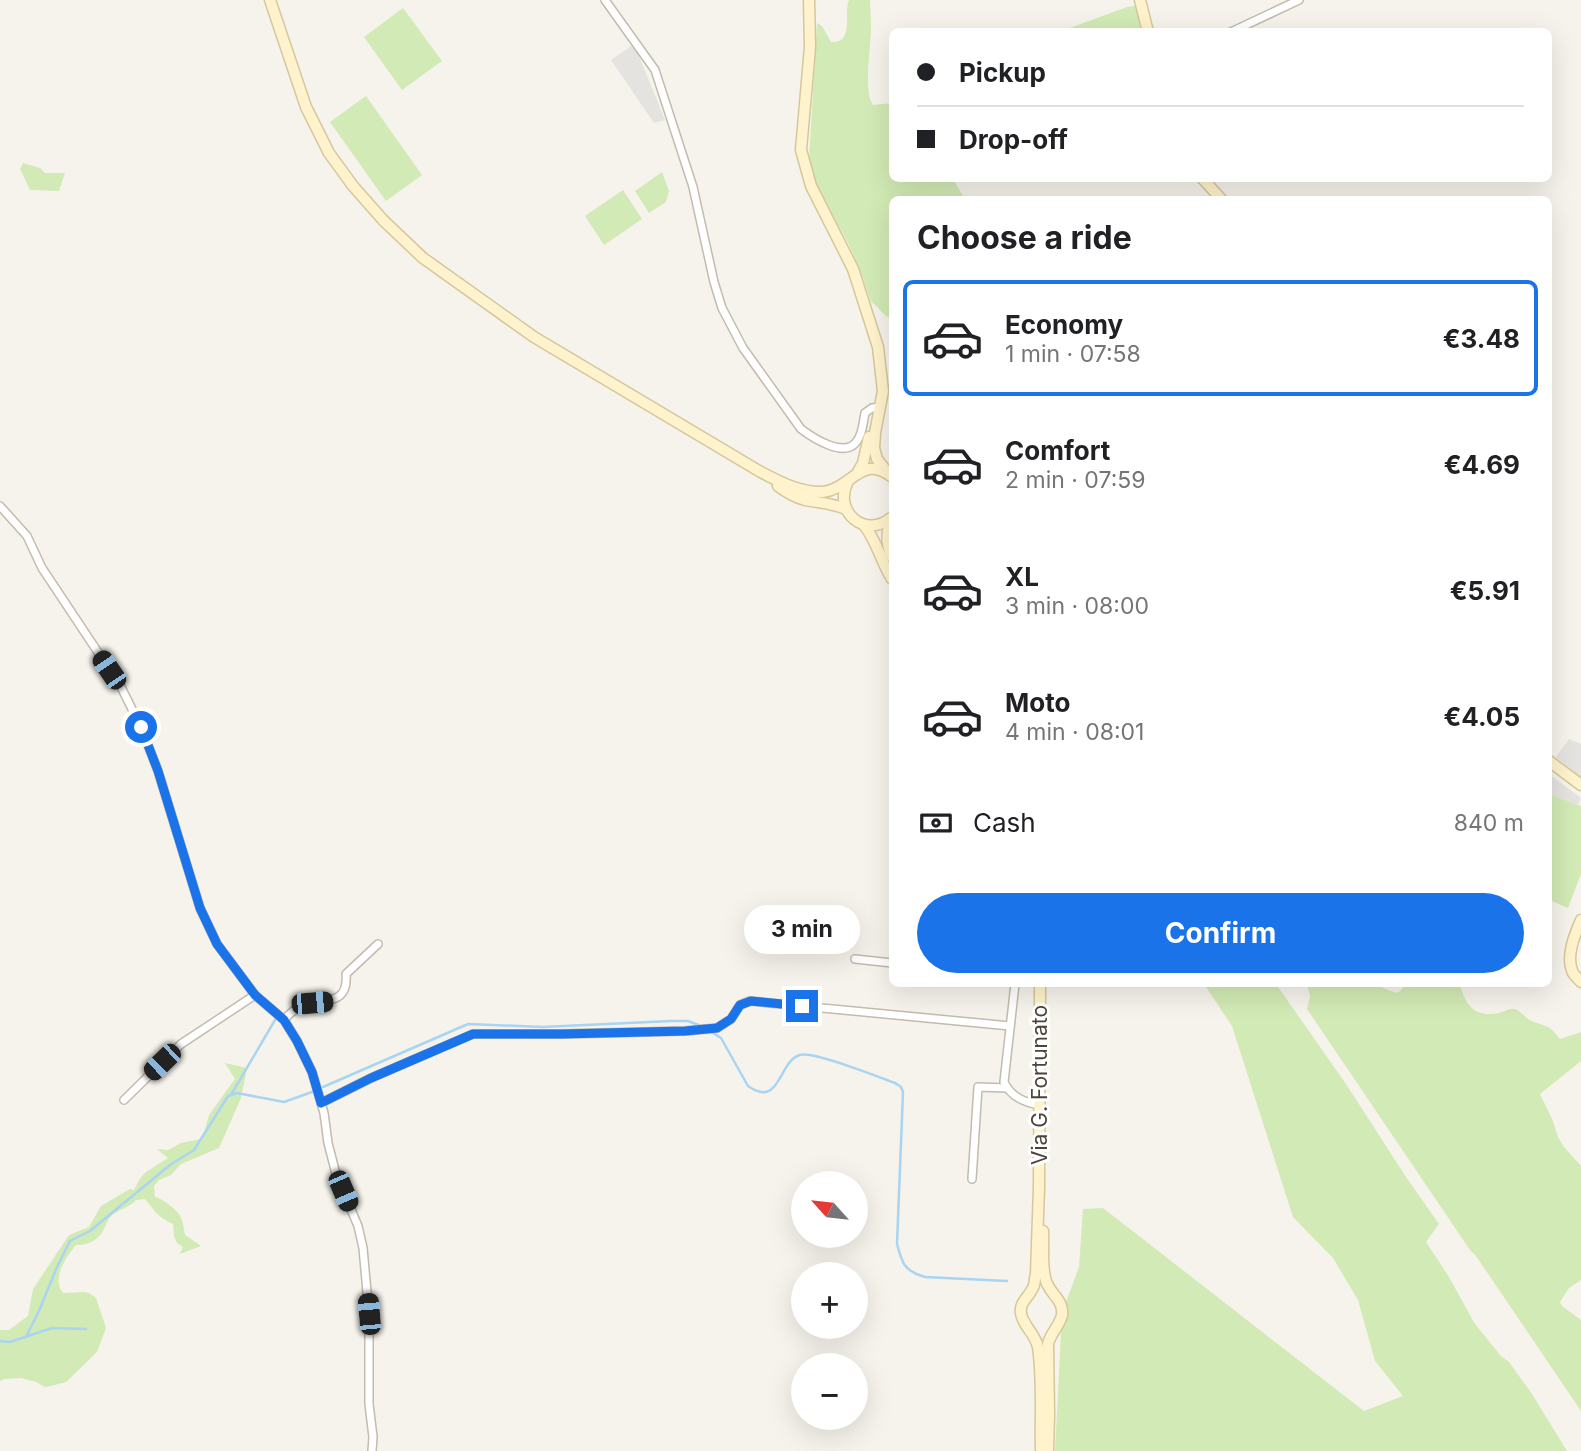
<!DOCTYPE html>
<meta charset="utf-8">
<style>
body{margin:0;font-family:Inter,sans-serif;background:#f2f2f2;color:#202124;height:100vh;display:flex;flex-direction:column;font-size:26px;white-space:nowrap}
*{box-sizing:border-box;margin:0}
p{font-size:23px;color:#757577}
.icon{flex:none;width:38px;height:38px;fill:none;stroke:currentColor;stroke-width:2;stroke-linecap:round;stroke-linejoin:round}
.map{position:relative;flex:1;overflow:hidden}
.side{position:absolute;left:889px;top:196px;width:663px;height:791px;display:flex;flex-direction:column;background:#fff;border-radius:10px;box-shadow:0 7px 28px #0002}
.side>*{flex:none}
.guide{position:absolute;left:889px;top:28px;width:663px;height:154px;border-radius:10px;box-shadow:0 7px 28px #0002;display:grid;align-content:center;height:154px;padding:0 28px;background:#fff}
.needle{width:46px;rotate:297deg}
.tools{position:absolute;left:791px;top:1171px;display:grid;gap:14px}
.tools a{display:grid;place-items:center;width:77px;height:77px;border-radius:50%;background:#fff;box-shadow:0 7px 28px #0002;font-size:35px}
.end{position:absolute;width:32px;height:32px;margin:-16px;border:9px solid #1a73e8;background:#fff;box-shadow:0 0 0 4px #fff}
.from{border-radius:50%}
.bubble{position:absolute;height:49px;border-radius:24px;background:#fff;box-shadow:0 7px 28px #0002;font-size:23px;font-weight:700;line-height:49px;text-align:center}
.car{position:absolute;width:21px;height:42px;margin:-21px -10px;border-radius:9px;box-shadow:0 0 5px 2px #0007;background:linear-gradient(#222 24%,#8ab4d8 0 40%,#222 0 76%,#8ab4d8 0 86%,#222 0)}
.guide b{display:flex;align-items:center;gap:24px;height:66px;font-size:26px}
.guide b+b{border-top:2px solid #e0e0e0}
.guide i{width:18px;height:18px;background:#202124}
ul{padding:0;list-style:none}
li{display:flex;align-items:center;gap:21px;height:116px;margin:0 14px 10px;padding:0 14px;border:4px solid transparent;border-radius:10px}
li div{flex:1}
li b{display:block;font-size:26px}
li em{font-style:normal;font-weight:700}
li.current{border-color:#1a73e8}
li>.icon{width:63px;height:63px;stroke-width:1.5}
h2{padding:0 28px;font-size:32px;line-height:84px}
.pay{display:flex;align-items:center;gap:18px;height:77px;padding:0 28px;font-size:26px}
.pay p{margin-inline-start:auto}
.button{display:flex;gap:14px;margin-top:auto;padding:14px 28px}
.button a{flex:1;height:80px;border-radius:42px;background:#1a73e8;color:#fff;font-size:28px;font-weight:700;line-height:80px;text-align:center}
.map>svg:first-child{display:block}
.green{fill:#d2eab5}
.parking{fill:#e5e3e0}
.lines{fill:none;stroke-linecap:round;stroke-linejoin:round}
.stream{stroke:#a9d4f2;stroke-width:2.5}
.street-casing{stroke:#c2bbae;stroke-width:10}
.secondary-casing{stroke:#d6c79b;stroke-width:13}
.street{stroke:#fff;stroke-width:7}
.secondary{stroke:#fff3cd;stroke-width:10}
.route{stroke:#1a73e8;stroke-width:9}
.labels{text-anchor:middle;stroke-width:6;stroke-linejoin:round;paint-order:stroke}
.street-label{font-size:21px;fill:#4b4439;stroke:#fff}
</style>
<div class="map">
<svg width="1581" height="1451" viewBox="0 0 1581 1451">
<rect width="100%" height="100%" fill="#f6f3ec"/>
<g class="green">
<path d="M849,0H870C870,9 871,19 871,28C871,47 863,91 873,105L892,103V178L953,179L965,199L892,200V319C883,316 880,308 871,302C865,283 858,264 849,245C835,216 815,190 809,159L817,23L822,26L831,42C855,44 843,13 849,0Z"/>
<path d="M1141,5L1148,32H1059L1127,7Z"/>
<path d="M403,8L442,61L402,90L364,37Z"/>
<path d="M366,96L422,175L386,201L330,122Z"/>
<path d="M23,163L40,168L45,173H65L59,191L30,190L20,169Z"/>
<path d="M662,172L669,191L666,202L649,213L635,191Z"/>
<path d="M623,190L642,219L604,245L585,216Z"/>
<path d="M1549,794L1581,806V874L1568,908L1549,900Z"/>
<path d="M1204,984H1276L1348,1087L1406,1177L1439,1224L1426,1242L1449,1277L1475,1324L1501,1356L1509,1362L1532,1394L1567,1451H1055L1062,1313L1079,1267L1083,1209L1103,1208L1364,1411L1403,1396L1375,1361L1358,1300L1333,1258L1293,1217L1232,1026Z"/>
<path d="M1307,984H1373L1396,993L1400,991L1406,984H1460C1465,1005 1475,1018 1499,1013C1504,1012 1510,1008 1515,1009C1519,1010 1524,1016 1528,1019C1542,1027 1548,1022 1560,1039L1581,1032V1061L1540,1094L1553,1121L1558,1137L1564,1147L1581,1166V1280L1569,1288L1560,1302L1562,1306L1581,1320V1411L1476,1256L1470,1250L1307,1009L1310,996Z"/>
<path d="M225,1063L247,1068L241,1098L219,1148L181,1164L171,1175L159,1180L154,1186L155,1197C163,1199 165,1202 172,1207C182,1215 183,1222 185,1235L201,1246L180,1254L183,1247L177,1243L174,1236L173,1224C155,1215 157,1213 145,1199L136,1200C130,1207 120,1209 112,1215C107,1220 107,1223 104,1229C99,1240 87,1246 76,1245C66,1257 51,1279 63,1293L84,1292L89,1293L96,1298L106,1328L97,1352L66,1382L51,1386L45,1387L36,1382L21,1378L5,1379L0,1381V1330H9L28,1316L33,1289L69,1235L89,1227L101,1206L130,1189L134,1190L141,1177L146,1172L168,1158L157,1149L168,1150L181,1143L201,1139L203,1137L209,1115L235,1079Z"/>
</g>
<g class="parking">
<path d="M634,44L665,120L654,123L611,60Z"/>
<path d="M1569,739L1581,744V778L1556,757Z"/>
<path d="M1549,774L1581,798L1578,805L1549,794Z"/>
</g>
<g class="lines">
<g class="stream">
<path d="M710,1031L721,1038L748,1086C781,1109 778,1061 800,1055C814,1051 878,1077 895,1083L901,1087L903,1092L897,1244C902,1263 904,1271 925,1277L1007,1281"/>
<path d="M323,1087L468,1024L542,1027L671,1021H688L701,1026"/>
<path d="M231,1095L275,1020"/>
<path d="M26,1337L39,1311L57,1267L70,1241L90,1231L170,1165L194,1150L228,1096L237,1093L284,1102L312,1092"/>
<path d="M0,1341L10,1342L52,1328L86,1329"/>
</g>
<defs>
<g id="street">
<path d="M605,0L655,70L693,187L714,282L722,308L743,348L801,429C813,438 845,459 857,441C863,433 863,422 865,413L872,408L881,407"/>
<path d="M1231,32L1299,0"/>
<path d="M0,506L27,536L42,568L121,687L141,727L158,771L200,908L217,944L255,995L284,1020L297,1041L312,1072L324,1113L328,1143L336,1174L358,1226L363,1248L369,1314V1404L373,1437L372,1451"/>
<path d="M855,959L892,963"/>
<path d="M1015,984L1004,1082C1011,1097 1024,1102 1039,1105"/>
<path d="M284,1020C289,1014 294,1009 302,1006C322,998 349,1007 346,974L378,944"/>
<path d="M124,1100L181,1044L255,995"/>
<path d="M321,1103L371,1078L473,1034H562L685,1031L717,1028L731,1019L740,1005L750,1001L1010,1026"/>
<path d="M972,1179L978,1087L1007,1088"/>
</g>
<g id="secondary">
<path d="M270,0L306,107L329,153L353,186L383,220L423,258L534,337L759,471C778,481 800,493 823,492C851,489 862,453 892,477"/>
<path d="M809,0L810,47L801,150L811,186L853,269L878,347L883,391L875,433L874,448L877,459L888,473"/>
<path d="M1140,0L1148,32"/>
<path d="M1202,178L1222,200"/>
<path d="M858,472L863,463L869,437"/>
<path d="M848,481C832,512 866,540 892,517"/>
<path d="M778,486C786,492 794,497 805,500C820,503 831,503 846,509"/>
<path d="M891,519C886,533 886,544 892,557"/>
<path d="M864,525C877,541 881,562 892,579"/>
<path d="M1549,761L1581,785"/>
<path d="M1581,920C1575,934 1565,957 1573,973C1575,976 1578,979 1581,982"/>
<path d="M1040,984L1039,1187L1036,1274C1035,1277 1035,1281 1034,1285C1031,1296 1019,1301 1021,1313C1022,1325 1035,1333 1038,1347C1043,1381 1040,1417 1041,1451"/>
<path d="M1043,1231C1044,1247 1041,1266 1046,1281C1050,1294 1064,1300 1062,1315C1060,1325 1050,1334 1048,1344L1049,1415L1048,1451"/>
</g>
</defs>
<use href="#street" class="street-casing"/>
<use href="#secondary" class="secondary-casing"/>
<use href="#street" class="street"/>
<use href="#secondary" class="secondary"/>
</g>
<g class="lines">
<path class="route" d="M141,727L158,771L200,908L217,944L255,995L284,1020L297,1041L312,1072L321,1103L371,1078L473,1034H562L685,1031L717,1028L731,1019L740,1005L751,1001L802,1006"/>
</g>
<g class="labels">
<g class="street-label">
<text transform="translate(1040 1085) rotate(-90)" y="7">Via G. Fortunato</text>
</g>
</g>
</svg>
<div class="tools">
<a><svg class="needle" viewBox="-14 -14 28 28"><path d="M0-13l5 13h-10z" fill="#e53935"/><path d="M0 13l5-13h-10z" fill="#757577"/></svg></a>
<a>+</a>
<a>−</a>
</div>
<i class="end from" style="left:141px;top:727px"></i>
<i class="end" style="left:802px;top:1006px"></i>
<div class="bubble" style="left:744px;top:905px;width:116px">3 min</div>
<i class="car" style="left:109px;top:670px;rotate:326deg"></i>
<i class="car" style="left:312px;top:1003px;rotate:85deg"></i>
<i class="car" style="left:162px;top:1062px;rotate:226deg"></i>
<i class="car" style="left:343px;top:1191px;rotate:157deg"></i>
<i class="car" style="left:369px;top:1314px;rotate:355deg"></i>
<div class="guide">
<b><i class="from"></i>Pickup</b>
<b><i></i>Drop-off</b>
</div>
<section class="side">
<h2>Choose a ride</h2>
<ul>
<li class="current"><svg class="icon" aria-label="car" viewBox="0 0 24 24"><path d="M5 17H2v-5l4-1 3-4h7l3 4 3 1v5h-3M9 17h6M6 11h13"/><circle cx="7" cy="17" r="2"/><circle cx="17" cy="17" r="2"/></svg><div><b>Economy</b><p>1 min · 07:58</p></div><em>€3.48</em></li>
<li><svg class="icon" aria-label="car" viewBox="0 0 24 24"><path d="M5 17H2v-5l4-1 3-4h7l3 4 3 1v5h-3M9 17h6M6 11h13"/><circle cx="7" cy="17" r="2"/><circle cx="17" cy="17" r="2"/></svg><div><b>Comfort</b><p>2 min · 07:59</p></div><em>€4.69</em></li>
<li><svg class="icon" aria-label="car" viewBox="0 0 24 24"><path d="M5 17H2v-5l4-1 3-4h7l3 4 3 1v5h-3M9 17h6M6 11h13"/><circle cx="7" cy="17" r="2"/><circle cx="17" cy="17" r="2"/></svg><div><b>XL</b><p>3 min · 08:00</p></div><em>€5.91</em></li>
<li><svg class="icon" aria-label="car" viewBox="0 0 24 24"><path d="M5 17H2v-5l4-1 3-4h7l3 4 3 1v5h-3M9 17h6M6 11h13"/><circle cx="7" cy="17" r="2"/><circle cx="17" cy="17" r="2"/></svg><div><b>Moto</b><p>4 min · 08:01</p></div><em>€4.05</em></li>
</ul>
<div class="pay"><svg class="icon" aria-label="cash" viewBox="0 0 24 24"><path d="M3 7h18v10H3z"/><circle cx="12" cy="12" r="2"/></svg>Cash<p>840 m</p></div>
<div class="button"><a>Confirm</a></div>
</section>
</div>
